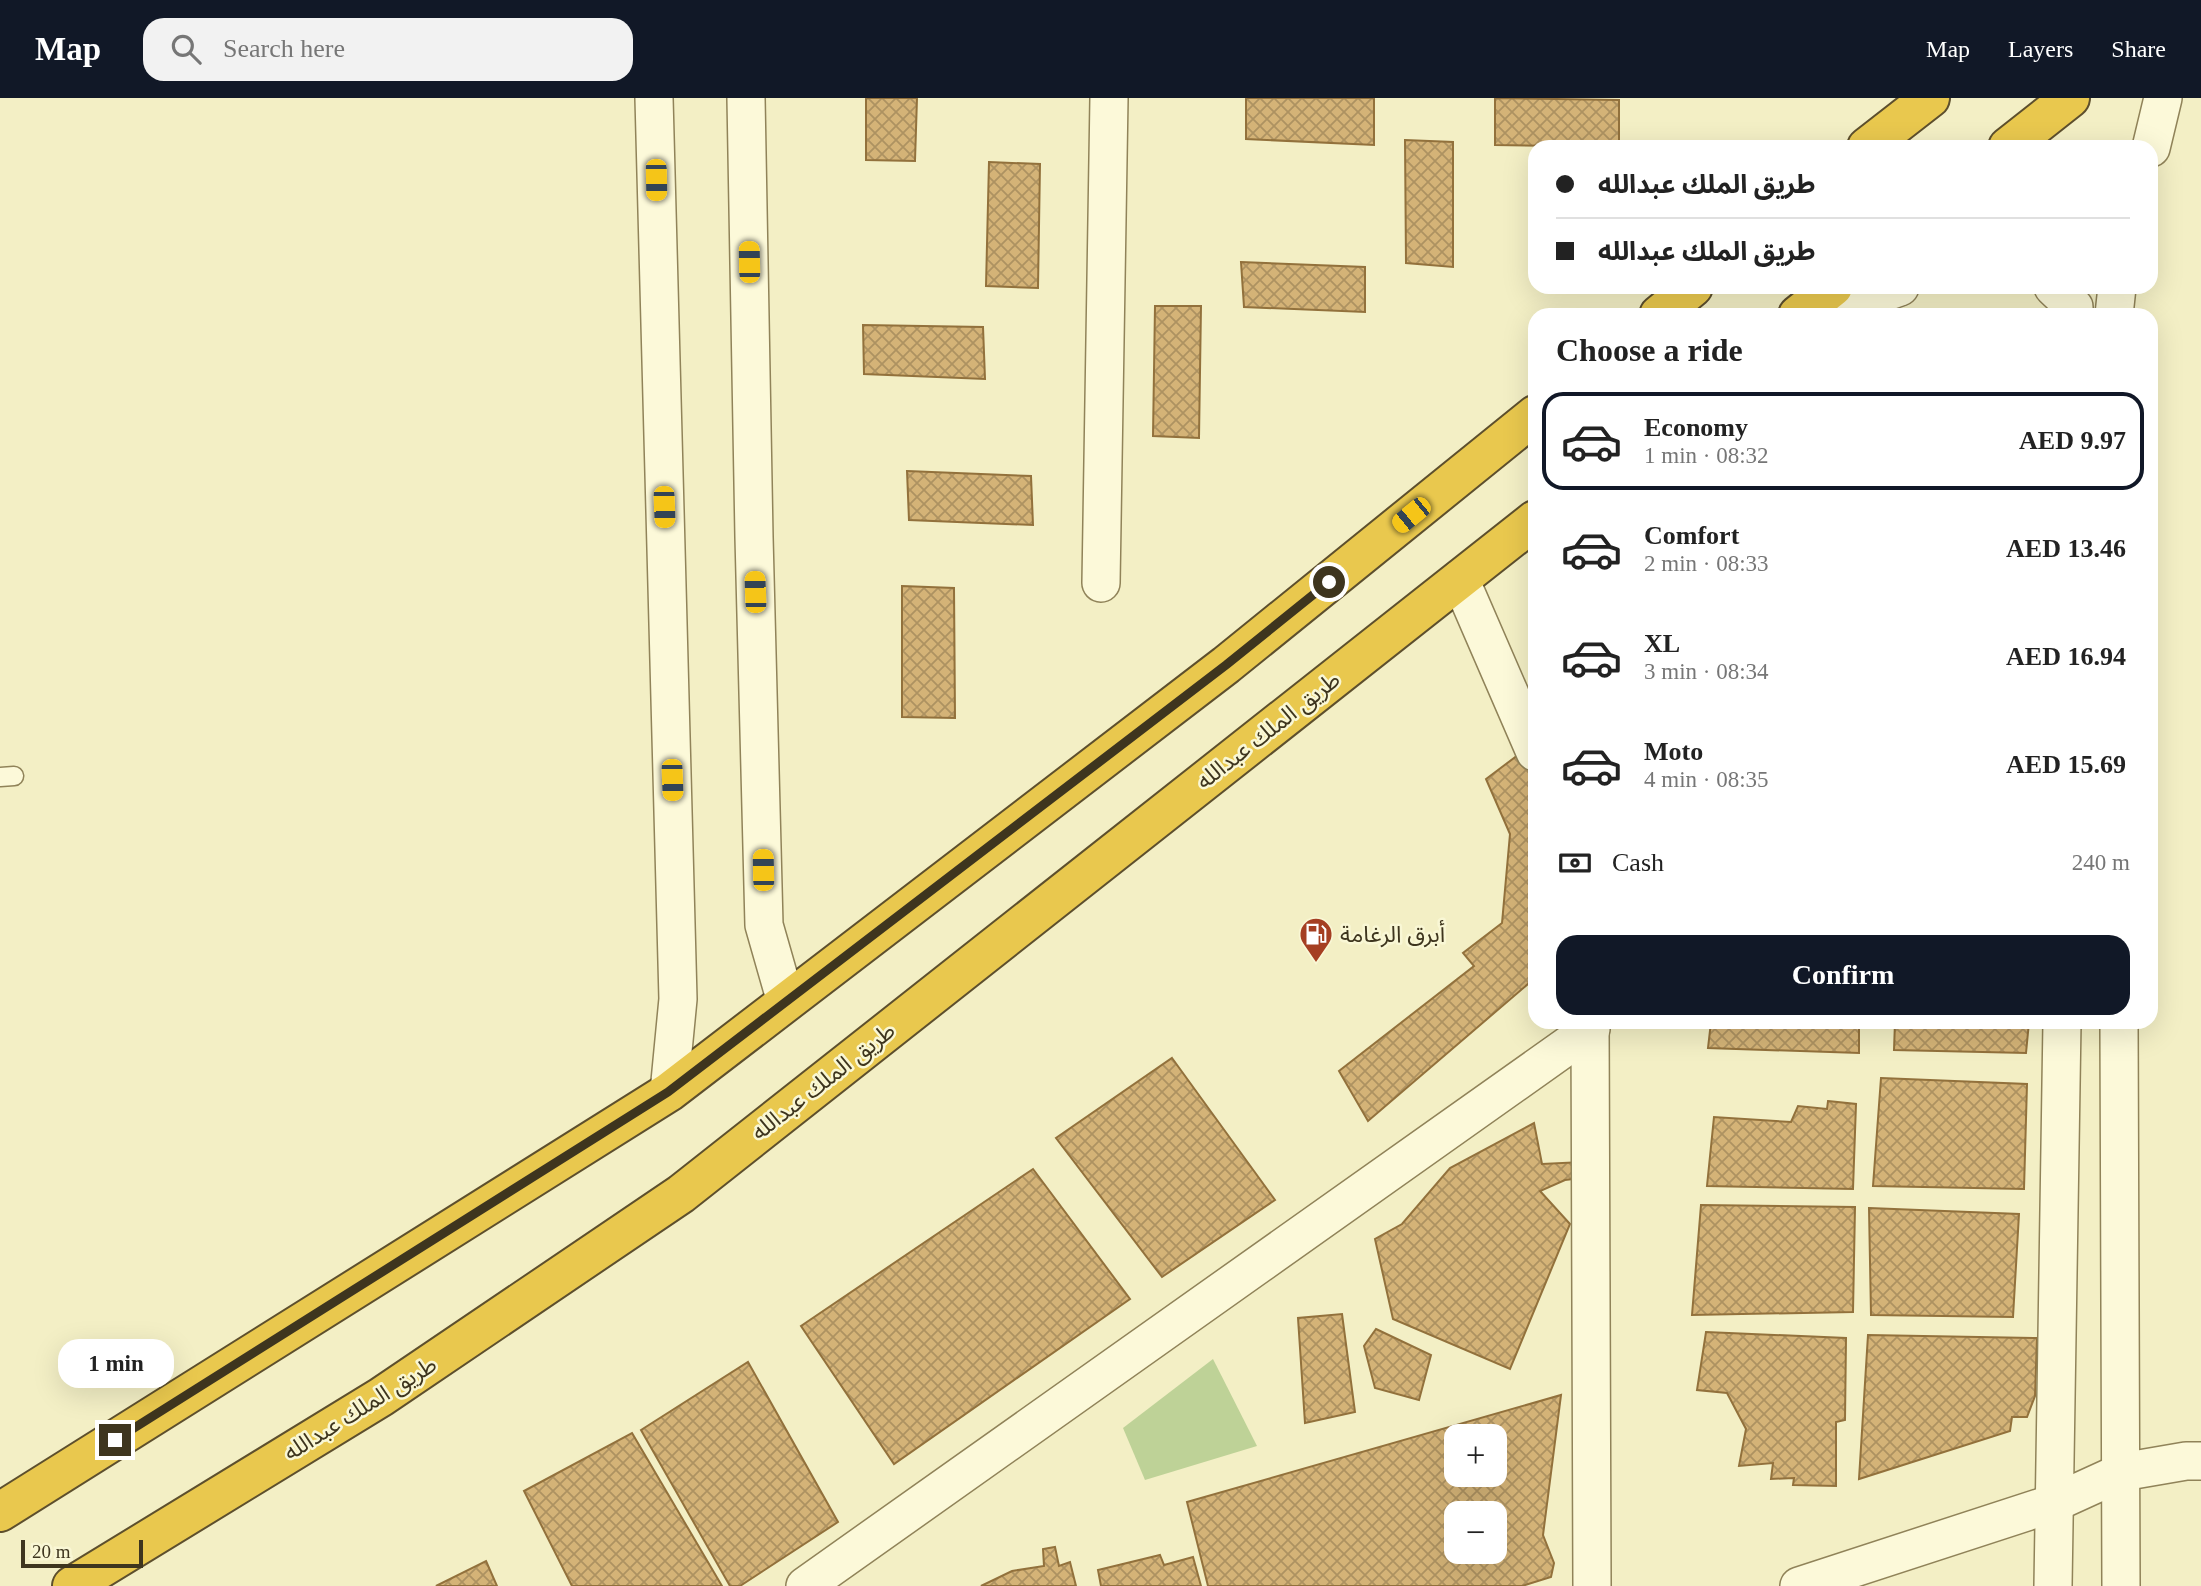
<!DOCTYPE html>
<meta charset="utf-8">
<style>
body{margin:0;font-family:"Times New Roman","Noto Sans Arabic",serif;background:#f2f2f2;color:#222;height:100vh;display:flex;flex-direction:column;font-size:26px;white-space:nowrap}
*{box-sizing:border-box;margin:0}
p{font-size:23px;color:#767676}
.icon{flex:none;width:38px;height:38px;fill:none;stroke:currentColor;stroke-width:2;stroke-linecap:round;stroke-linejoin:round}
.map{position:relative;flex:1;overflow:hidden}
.details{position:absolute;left:1528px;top:210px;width:630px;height:721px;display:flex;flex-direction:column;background:#fff;border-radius:21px;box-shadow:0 7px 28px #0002}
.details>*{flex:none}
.guide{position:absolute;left:1528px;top:42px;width:630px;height:154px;border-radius:21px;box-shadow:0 7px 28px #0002;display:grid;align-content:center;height:154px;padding:0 28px;background:#fff}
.tools{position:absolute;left:1444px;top:1326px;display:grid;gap:14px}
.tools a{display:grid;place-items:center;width:63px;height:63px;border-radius:14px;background:#fff;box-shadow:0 7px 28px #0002;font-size:35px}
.scale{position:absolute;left:21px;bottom:18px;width:122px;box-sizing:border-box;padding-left:7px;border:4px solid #3e351e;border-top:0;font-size:19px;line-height:24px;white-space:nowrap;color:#3e351e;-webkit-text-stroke:5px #f9f7d5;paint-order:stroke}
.end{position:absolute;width:32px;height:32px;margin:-16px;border:9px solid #3e351e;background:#fff;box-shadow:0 0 0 4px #fff}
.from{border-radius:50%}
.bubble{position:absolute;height:49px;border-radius:21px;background:#fff;box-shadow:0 7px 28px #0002;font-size:23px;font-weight:600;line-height:49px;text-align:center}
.car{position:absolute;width:21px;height:42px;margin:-21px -10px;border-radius:9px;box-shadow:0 0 5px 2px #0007;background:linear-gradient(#f5c518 24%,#345 0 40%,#f5c518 0 76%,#345 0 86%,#f5c518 0)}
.guide b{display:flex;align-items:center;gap:24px;height:66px;font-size:26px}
.guide b+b{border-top:2px solid #e0e0e0}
.guide i{width:18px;height:18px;background:#222}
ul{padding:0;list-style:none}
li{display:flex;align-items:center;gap:21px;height:98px;margin:0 14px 10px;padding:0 14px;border:4px solid transparent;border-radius:21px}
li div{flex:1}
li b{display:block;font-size:26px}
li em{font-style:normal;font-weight:600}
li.selected{border-color:#111827}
li>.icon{width:63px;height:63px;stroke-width:1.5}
h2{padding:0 28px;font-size:32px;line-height:84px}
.pay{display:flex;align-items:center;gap:18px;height:77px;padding:0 28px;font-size:26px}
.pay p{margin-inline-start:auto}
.primary-button{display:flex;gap:14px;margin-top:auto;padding:14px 28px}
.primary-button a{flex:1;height:80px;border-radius:21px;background:#111827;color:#fff;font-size:28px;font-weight:600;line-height:80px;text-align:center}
header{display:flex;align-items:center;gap:42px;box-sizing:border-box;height:98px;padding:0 35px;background:#111827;color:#fff}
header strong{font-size:33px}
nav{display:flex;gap:38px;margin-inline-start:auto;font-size:24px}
.search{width:490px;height:63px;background:#f2f2f2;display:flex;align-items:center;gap:18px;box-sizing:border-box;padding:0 24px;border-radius:21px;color:#767676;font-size:26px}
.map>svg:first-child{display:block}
.pitch{fill:#bed297}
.building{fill:url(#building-cross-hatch);stroke:#92713c;stroke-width:2;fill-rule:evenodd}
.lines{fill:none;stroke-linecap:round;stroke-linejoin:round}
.lane-casing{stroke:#908359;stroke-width:21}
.street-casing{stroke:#908359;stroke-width:40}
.highway-casing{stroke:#5d4f2d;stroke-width:42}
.lane{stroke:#fcf9d9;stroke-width:18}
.street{stroke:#fcf9d9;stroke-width:37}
.highway{stroke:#e9c84e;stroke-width:38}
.route{stroke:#3e351e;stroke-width:9}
.labels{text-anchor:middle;stroke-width:5;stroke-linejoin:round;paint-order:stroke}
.street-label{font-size:23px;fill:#3e351e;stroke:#f9f7d5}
.poi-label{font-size:23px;fill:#3e351e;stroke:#f9f7d5;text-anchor:start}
</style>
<header>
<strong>Map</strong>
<div class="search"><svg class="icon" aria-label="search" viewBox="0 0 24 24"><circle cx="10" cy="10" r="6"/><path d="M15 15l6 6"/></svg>Search here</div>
<nav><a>Map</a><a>Layers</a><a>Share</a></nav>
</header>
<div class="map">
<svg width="2201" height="1488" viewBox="0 0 2201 1488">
<defs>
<pattern id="building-cross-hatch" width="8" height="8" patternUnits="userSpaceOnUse" patternTransform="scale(1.75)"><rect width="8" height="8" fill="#d4b377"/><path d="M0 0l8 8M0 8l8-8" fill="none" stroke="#ad9261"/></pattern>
</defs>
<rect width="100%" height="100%" fill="#f3efc5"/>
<path class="pitch" d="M1213,1261L1257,1348L1145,1382L1123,1330Z"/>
<g class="building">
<path d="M866,0H917L915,63L866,62Z"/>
<path d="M1246,0H1374V47L1246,41Z"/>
<path d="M1495,0L1619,2V49L1495,47Z"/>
<path d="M1405,42L1453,44V169L1406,165Z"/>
<path d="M989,64L1040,66L1038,190L986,188Z"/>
<path d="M1241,164L1365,169V214L1244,209Z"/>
<path d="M1155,208H1201L1199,340L1153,338Z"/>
<path d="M863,227L983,229L985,281L864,276Z"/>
<path d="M907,373L1031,378L1033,427L909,422Z"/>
<path d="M902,488L954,490L955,620L902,619Z"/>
<path d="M1526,651L1535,671V880L1368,1023L1339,973L1474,868L1463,855L1502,825L1510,736L1486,681Z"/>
<path d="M1711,924H1859V955L1708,950Z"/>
<path d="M1895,924H2029L2026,955L1894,952Z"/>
<path d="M1172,960L1275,1102L1162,1179L1056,1040Z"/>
<path d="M1881,980L2027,986L2024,1091L1873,1088Z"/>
<path d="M1828,1003L1856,1006L1853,1091L1707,1088L1714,1019L1791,1024L1798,1008L1827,1011Z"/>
<path d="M1534,1025L1542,1066L1582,1064L1581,1080L1565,1082L1540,1093L1570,1126L1510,1271L1393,1221L1375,1141L1402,1126L1450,1070Z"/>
<path d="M1033,1071L1130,1201L894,1366L801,1228Z"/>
<path d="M1701,1107L1855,1109L1853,1214L1692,1217Z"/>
<path d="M1869,1110L2019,1116L2013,1219L1871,1217Z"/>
<path d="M1342,1216L1355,1314L1305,1325L1298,1220Z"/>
<path d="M1376,1231L1431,1257L1419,1302L1375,1290L1364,1248Z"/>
<path d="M1706,1234L1846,1240L1845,1322L1836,1324V1388L1793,1387L1794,1380L1771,1381L1773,1365L1739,1368L1746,1331L1727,1295L1697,1292Z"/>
<path d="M1868,1237L2037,1240L2035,1298L2027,1319H2012L2010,1333L1859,1381Z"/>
<path d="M748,1264L838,1424L740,1488H730L641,1332Z"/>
<path d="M1561,1297L1543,1437L1554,1465L1551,1479L1522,1488H1208L1187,1404ZM1456,1339H1494V1377H1456ZM1456,1416H1494V1454H1456Z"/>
<path d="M632,1335L722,1488H572L524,1393Z"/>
<path d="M1055,1449L1059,1468L1070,1464L1076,1488H981L1012,1473L1044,1468L1043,1451Z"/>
<path d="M1160,1457L1164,1467L1193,1459L1201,1488H1101L1098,1472Z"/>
<path d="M486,1463L497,1488H436Z"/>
</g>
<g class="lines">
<defs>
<path id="lane" d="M0,679L14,678"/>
<g id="street">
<path d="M654,0L678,901L669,994"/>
<path d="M746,0L754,439L764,827L786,904"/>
<path d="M2151,50L2163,0"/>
<path d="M2053,189L2074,209V217"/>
<path d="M1821,217L1900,189"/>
<path d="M2114,217L2117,189"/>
<path d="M1460,481L1535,654"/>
<path d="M1101,485L1109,0"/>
<path d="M1590,924L1592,1488"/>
<path d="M2119,924L2121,1488"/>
<path d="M805,1488L1591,931"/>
<path d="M1799,1488L2054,1405L2122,1374L2186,1363H2201"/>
<path d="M2053,1488L2062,924"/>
</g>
<g id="highway">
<path d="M1867,49L1930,0"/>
<path d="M2008,49L2070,0"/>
<path d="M1659,217L1693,189"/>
<path d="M1798,217L1833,189"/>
<path d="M0,1414L669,994L1226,567L1535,317"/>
<path d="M72,1488L381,1299L681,1096L1535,422"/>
</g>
</defs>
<use href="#lane" class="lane-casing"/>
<use href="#street" class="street-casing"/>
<use href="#highway" class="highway-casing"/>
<use href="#lane" class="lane"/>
<use href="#street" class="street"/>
<use href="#highway" class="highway"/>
</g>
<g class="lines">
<path class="route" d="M115,1342L668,994L1226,567L1329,484"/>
</g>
<defs>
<symbol id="fuel-pin" viewBox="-11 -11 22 30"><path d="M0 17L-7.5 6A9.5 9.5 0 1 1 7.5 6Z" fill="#a53f22" stroke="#f9f7d5"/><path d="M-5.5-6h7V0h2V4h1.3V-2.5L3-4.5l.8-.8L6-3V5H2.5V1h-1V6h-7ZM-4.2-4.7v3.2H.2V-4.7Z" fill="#fff"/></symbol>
</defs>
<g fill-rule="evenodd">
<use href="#fuel-pin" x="1297" y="817" width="38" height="52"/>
</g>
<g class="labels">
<g class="street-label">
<text transform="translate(1268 632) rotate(-38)" y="8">طريق الملك عبدالله</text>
<text transform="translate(823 983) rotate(-38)" y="8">طريق الملك عبدالله</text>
<text transform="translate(360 1310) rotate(-32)" y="8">طريق الملك عبدالله</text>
</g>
<g class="poi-label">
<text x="1340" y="844">أبرق الرغامة</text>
</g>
</g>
</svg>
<div class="tools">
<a>+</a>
<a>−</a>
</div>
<div class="scale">20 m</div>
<i class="end from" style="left:1329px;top:484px"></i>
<i class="end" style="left:115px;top:1342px"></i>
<div class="bubble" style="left:58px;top:1241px;width:116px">1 min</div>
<i class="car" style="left:656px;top:82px;rotate:179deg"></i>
<i class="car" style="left:749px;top:164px;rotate:359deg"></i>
<i class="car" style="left:664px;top:409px;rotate:178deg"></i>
<i class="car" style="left:1411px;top:417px;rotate:231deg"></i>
<i class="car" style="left:755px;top:494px;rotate:358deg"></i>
<i class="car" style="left:672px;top:682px;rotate:178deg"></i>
<i class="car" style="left:763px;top:772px;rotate:359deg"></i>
<div class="guide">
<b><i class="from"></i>طريق الملك عبدالله</b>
<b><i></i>طريق الملك عبدالله</b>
</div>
<section class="details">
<h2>Choose a ride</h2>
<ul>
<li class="selected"><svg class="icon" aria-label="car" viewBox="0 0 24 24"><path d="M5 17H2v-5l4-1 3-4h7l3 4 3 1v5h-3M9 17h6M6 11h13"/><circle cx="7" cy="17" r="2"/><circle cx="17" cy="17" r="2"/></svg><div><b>Economy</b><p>1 min · 08:32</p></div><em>AED 9.97</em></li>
<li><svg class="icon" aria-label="car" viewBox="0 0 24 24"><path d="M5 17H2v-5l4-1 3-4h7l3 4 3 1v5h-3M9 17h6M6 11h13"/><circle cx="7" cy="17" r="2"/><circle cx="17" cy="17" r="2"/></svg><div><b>Comfort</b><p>2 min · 08:33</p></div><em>AED 13.46</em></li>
<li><svg class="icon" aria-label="car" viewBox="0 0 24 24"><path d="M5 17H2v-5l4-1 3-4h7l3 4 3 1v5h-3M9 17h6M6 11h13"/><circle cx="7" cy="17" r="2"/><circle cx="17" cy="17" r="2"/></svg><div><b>XL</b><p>3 min · 08:34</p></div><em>AED 16.94</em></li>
<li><svg class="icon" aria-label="car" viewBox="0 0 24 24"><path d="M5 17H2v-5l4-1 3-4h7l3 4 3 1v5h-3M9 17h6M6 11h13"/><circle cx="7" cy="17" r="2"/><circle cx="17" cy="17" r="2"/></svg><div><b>Moto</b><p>4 min · 08:35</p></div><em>AED 15.69</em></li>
</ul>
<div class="pay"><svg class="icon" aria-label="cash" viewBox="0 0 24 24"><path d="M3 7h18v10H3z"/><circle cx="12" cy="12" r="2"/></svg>Cash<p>240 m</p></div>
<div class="primary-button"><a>Confirm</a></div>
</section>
</div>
